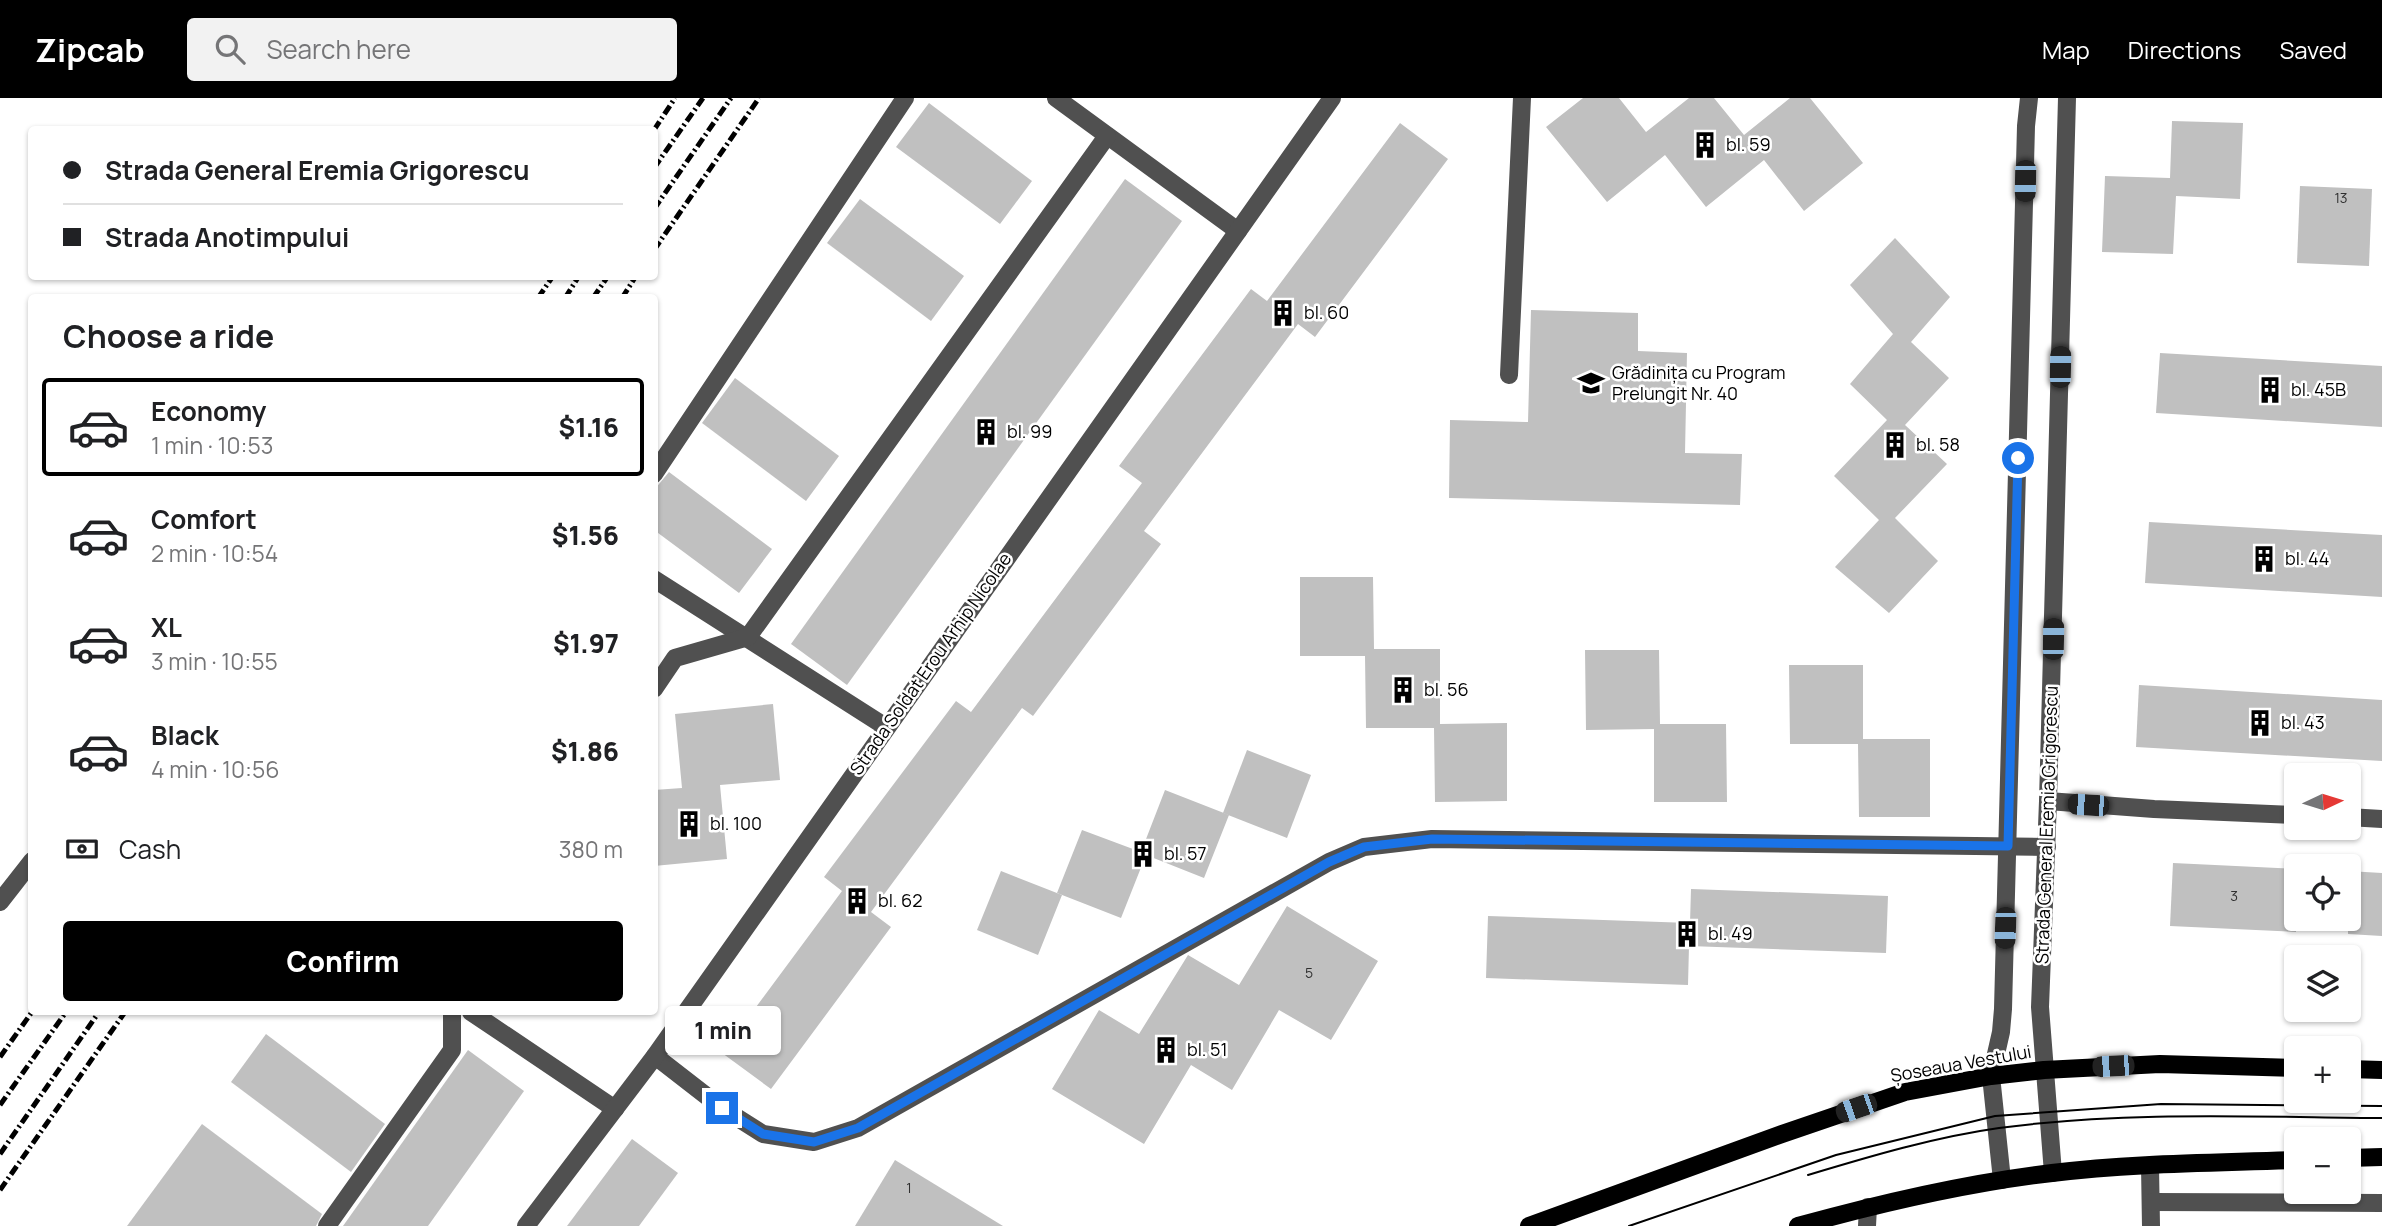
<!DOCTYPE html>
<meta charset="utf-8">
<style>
body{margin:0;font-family:Manrope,sans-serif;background:#f2f2f2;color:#202124;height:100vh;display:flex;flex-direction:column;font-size:26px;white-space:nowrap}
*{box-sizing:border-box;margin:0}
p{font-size:23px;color:#757577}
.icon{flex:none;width:38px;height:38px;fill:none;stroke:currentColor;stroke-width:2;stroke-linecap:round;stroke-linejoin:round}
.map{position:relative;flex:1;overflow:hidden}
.details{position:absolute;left:28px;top:196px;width:630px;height:721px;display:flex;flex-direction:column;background:#fff;border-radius:7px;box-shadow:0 2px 5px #0004}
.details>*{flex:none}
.guide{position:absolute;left:28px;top:28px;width:630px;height:154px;border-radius:7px;box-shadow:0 2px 5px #0004;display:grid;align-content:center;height:154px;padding:0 35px;background:#fff}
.needle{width:46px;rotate:86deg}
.fabs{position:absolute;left:2284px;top:665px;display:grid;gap:14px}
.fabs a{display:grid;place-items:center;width:77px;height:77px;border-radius:7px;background:#fff;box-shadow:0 2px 5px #0004;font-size:35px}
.end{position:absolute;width:32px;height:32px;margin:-16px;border:9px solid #1a73e8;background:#fff;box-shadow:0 0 0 4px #fff}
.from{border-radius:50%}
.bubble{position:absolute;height:49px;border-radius:7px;background:#fff;box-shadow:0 2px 5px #0004;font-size:23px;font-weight:800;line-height:49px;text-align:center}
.car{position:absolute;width:21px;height:42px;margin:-21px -10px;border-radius:9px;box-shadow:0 0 5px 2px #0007;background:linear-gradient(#222 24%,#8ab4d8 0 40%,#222 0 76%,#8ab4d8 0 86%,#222 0)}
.guide b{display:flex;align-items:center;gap:24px;height:66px;font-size:26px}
.guide b+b{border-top:2px solid #e0e0e0}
.guide i{width:18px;height:18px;background:#202124}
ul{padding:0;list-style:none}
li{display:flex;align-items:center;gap:21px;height:98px;margin:0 14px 10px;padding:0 21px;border:4px solid transparent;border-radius:7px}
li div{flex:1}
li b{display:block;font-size:26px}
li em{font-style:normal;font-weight:800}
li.selected{border-color:#000}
li>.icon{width:63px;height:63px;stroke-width:1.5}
h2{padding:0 35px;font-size:32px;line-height:84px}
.pay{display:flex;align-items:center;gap:18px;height:77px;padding:0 35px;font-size:26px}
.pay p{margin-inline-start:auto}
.cta{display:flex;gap:14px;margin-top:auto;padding:14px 35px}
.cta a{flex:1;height:80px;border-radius:7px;background:#000;color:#fff;font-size:28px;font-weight:800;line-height:80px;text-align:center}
header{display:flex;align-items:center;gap:42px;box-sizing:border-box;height:98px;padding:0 35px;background:#000;color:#fff}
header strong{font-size:33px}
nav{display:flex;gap:38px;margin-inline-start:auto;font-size:24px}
.search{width:490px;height:63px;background:#f2f2f2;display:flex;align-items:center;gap:18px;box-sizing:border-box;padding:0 24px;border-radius:7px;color:#757577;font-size:26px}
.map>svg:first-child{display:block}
.building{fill:#c0c0c0}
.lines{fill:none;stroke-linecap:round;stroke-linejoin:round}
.minor{stroke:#505050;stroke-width:18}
.major{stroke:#000;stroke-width:18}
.tram{stroke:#000;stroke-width:2}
.rail{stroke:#000;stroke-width:5;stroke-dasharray:10 3.5 2 3.5;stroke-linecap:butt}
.route{stroke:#1a73e8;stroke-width:9}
.labels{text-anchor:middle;stroke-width:5;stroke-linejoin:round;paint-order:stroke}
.number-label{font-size:14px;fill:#303030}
.poi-label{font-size:18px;fill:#000;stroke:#fff;text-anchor:start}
.street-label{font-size:18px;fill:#000;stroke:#fff}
</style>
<header>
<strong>Zipcab</strong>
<div class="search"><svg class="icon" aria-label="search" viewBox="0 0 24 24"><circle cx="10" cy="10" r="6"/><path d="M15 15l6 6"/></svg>Search here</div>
<nav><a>Map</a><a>Directions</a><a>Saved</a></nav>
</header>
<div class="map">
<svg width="2382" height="1128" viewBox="0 0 2382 1128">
<rect width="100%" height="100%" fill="#fff"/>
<g class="building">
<path d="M1583,0H1619L1646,34L1689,0H1714L1744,37L1790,0H1810L1863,65L1804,113L1764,62L1706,109L1665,57L1607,104L1546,29Z"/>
<path d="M929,5L1032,83L1000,126L896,49Z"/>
<path d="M2172,23L2243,25L2240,101L2176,98L2173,156L2102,154L2105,78L2170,80Z"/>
<path d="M1400,25L1448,61L1315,239L1298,226L1144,433L1161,446L1033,618L1022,610L871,814L891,829L771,991L722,955L842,793L824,779L956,603L971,614L1142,385L1119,368L1251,191L1267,203Z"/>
<path d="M1125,81L1182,123L847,587L791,546Z"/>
<path d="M2300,88L2372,91L2369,168L2297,165Z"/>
<path d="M860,101L964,178L931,223L827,145Z"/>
<path d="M1895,140L1950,199L1911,244L1949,280L1905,327L1947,366L1895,420L1938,463L1889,515L1835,469L1879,422L1834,378L1887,322L1850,286L1893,236L1850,187Z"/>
<path d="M1531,212L1638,215V253L1687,255L1685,355L1742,356L1740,407L1449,400L1450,322L1528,324Z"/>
<path d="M2160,255L2382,268V329L2156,315Z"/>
<path d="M735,280L839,358L806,403L702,325Z"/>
<path d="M669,374L772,451L739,495L654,432V392Z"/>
<path d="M2149,424L2382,437V499L2145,485Z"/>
<path d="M1300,479H1373L1374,551H1440V626L1507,625V703L1435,704L1434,630H1366L1365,558H1300Z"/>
<path d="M1585,552H1659L1660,626H1726L1727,704H1654V631L1586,632Z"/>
<path d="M1789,567H1863V641H1930V719H1859L1858,646H1790Z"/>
<path d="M2139,587L2382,602V663L2136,649Z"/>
<path d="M773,606L780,682L720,687L727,761L654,768V692L682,690L675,616Z"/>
<path d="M1247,652L1311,677L1287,740L1223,715Z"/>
<path d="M1165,692L1229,717L1204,780L1146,757L1121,820L1057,795L1082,732L1141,754Z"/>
<path d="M2173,765L2296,771V834L2170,828Z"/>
<path d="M1001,773L1062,797L1038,857L977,832Z"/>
<path d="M2348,773L2382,775V838L2348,836Z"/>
<path d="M1691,791L1888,798L1886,855L1689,848L1688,887L1486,880L1488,818L1690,825Z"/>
<path d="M1287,808L1378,863L1331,942L1279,912L1232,992L1191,967L1144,1046L1052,991L1099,912L1139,936L1188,857L1239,887Z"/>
<path d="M266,936L385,1026L351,1074L231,984Z"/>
<path d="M468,952L524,993L428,1128H343Z"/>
<path d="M202,1026L322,1116L316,1128H127Z"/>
<path d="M632,1041L678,1075L639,1128H567Z"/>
<path d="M895,1062L1003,1128H855Z"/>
</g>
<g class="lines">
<g class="minor">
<path d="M1056,0L1238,133"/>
<path d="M1509,277L1522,0"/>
<path d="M654,376L905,0"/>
<path d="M654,481L886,629"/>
<path d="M654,591L675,560L748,539L1107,38"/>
<path d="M2048,703L2154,711L2296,717"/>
<path d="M2348,719L2382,721"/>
<path d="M0,804L32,763"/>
<path d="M471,914L615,1011"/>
<path d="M655,958L722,1010L763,1036L814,1044L858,1030L1329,764L1364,749L1432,741L2047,749"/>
<path d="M2150,1068L2151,1128"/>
<path d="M2053,1075L2040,909L2048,703L2067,0"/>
<path d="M2002,1082L1991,978L2001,934L2003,911L2026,28L2029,0"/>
<path d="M2152,1104L2382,1105"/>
<path d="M327,1128L452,952V914"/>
<path d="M526,1128L655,958L1332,0"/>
<path d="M1867,1128L1868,1109"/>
</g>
<g class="major">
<path d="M2348,971L2382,972"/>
<path d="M2348,1060L2382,1059"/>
<path d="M1529,1128L1782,1036L1905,994L1991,978L2044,972L2160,966L2296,970"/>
<path d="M1798,1128C1881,1105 1966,1085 2052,1075C2133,1065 2215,1065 2296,1062"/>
</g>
<g class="tram">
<path d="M1808,1077C1871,1058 1935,1039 1999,1030C2126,1013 2255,1019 2382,1020"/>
<path d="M1629,1128L1836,1057L1995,1018L2161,1006L2382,1008"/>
</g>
<g class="rail">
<path d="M654,32L675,0"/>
<path d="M654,70L703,0"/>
<path d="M654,111L731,0"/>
<path d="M654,152L759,0"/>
<path d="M538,200L553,178"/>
<path d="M565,200L579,178"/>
<path d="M593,200L608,178"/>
<path d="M622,200L636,178"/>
<path d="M0,959L32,914"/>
<path d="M0,1007L66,914"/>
<path d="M0,1056L99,914"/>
<path d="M0,1092L125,914"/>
</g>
</g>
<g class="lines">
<path class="route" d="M722,1010L763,1036L814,1044L858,1030L1329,764L1364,749L1432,741L2008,748L2018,360"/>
</g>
<defs>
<symbol id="building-bare" viewBox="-9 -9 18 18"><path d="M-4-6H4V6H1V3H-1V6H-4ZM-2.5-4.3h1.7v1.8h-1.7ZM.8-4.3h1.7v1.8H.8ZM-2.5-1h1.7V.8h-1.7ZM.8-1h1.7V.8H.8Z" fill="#000" stroke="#fff" stroke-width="2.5" paint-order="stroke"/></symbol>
<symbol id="school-bare" viewBox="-9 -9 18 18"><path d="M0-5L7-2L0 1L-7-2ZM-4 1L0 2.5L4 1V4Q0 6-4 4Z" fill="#000" stroke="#fff" stroke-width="2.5" paint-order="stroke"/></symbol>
</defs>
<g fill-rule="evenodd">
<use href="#building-bare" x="1686" y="28" width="38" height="38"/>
<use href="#building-bare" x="1264" y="196" width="38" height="38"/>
<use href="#school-bare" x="1572" y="266" width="38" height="38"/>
<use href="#building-bare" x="2251" y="273" width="38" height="38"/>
<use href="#building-bare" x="967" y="315" width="38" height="38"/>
<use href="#building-bare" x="1876" y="328" width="38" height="38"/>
<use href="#building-bare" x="2245" y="442" width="38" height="38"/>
<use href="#building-bare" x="1384" y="573" width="38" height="38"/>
<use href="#building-bare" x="2241" y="606" width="38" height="38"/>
<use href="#building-bare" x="670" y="707" width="38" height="38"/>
<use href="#building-bare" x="1124" y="737" width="38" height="38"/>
<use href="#building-bare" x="838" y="784" width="38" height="38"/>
<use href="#building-bare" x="1668" y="817" width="38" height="38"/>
<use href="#building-bare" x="1147" y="933" width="38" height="38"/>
</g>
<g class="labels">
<g class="number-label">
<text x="2341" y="105">13</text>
<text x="2234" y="803">3</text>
<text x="1309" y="880">5</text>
<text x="909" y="1095">1</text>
</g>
<g class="poi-label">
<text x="1726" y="53">bl. 59</text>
<text x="1304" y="221">bl. 60</text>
<text x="1612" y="281">Grădinița cu Program<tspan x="1612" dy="21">Prelungit Nr. 40</tspan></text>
<text x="2291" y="298">bl. 45B</text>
<text x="1007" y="340">bl. 99</text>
<text x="1916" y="353">bl. 58</text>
<text x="2285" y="467">bl. 44</text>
<text x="1424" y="598">bl. 56</text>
<text x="2281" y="631">bl. 43</text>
<text x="710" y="732">bl. 100</text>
<text x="1164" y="762">bl. 57</text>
<text x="878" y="809">bl. 62</text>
<text x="1708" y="842">bl. 49</text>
<text x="1187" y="958">bl. 51</text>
</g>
<g class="street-label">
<text transform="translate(931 566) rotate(-55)" y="6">Strada Soldat Erou Arhip Nicolae</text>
<text transform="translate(2047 727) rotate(-88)" y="6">Strada General Eremia Grigorescu</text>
<text transform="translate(1961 966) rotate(-10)" y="6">Șoseaua Vestului</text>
</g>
</g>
</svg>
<div class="fabs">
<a><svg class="needle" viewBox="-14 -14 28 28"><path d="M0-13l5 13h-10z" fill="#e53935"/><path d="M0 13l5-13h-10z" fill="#757577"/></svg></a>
<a><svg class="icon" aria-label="locate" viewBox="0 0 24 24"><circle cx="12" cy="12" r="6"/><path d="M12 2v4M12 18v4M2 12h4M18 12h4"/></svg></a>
<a><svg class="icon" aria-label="layers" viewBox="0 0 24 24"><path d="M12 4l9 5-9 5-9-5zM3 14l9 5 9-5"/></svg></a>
<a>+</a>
<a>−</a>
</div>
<i class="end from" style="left:2018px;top:360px"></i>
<i class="end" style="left:722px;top:1010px"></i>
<div class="bubble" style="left:665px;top:908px;width:116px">1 min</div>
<i class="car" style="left:2025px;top:83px;rotate:181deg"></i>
<i class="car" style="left:2060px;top:269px;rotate:1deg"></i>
<i class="car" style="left:2053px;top:541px;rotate:1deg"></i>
<i class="car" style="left:2088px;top:707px;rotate:274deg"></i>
<i class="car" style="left:2005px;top:830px;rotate:182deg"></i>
<i class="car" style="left:2113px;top:968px;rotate:267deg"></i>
<i class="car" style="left:1856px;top:1010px;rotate:251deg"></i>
<div class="guide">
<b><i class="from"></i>Strada General Eremia Grigorescu</b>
<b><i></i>Strada Anotimpului</b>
</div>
<section class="details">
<h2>Choose a ride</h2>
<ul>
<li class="selected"><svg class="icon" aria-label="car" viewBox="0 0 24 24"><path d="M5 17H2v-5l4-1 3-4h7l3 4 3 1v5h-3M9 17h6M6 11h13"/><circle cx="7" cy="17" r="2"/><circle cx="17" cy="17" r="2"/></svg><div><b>Economy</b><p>1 min · 10:53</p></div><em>$1.16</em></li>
<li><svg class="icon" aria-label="car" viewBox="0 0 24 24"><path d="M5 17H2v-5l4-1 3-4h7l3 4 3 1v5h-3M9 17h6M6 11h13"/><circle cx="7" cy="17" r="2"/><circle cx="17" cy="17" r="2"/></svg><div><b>Comfort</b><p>2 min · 10:54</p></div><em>$1.56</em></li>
<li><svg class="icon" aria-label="car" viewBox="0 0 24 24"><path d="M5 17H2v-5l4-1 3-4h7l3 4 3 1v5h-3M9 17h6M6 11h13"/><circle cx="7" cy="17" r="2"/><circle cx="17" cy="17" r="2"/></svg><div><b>XL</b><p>3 min · 10:55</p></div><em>$1.97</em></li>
<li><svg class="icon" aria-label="car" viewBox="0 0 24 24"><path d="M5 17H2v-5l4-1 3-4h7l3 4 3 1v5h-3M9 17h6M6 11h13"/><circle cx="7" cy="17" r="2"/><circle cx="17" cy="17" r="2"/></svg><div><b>Black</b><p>4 min · 10:56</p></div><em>$1.86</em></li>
</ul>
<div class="pay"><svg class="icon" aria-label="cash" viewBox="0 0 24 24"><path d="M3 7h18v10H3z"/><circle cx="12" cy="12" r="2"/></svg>Cash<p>380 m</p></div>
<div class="cta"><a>Confirm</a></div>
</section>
</div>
